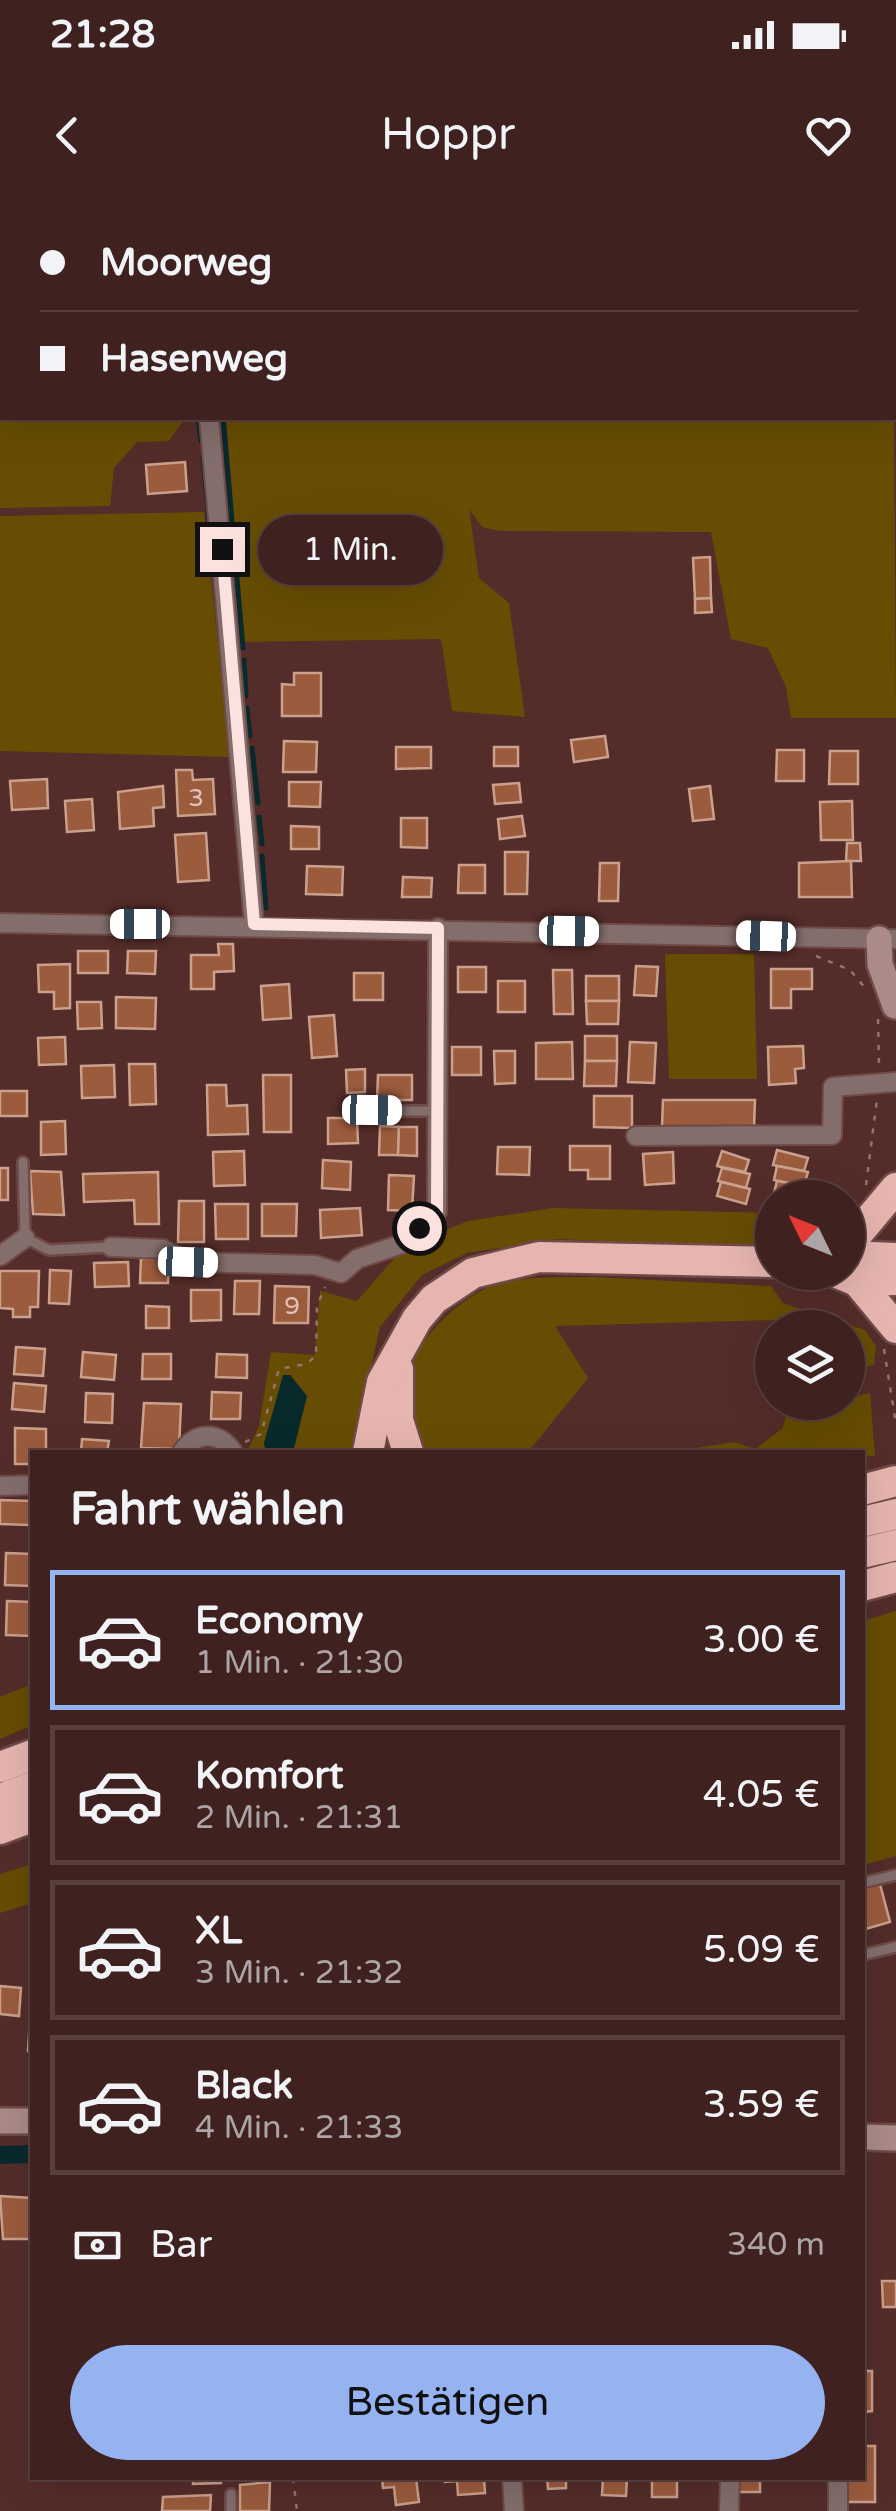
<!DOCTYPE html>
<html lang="de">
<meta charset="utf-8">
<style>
body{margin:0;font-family:"Varela Round",sans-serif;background:#4a2f2d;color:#f1f3f6;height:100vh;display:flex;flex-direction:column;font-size:38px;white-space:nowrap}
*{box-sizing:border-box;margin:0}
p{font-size:32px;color:#ada4a5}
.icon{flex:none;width:55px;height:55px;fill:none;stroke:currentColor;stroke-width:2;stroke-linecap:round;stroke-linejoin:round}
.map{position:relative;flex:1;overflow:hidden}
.sheet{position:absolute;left:30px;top:1250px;width:835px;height:1030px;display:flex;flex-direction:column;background:#3f2220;border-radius:0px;box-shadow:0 10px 40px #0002,0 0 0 2px #583f3e}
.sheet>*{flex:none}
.banner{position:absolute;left:0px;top:0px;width:898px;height:220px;box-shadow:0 10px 40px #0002,0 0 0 2px #583f3e;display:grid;align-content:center;height:220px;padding:0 40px;background:#3f2220}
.needle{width:65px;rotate:313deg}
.buttons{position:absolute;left:755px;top:980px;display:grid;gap:20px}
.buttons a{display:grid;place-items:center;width:110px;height:110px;border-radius:50%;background:#3f2220;box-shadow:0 10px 40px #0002,0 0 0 2px #583f3e;font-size:50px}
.end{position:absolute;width:45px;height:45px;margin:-22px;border:12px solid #fce2df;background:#111;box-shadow:0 0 0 5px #111}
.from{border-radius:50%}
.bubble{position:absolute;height:70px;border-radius:35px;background:#3f2220;box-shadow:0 10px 40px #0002,0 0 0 2px #583f3e;font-size:32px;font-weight:600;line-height:70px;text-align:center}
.car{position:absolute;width:30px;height:60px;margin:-30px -15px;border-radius:12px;box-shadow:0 0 8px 2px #0007;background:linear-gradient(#fff 24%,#345 0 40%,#fff 0 76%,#345 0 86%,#fff 0)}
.banner b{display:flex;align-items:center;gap:35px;height:95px;font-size:38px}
.banner b+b{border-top:2px solid #583f3e}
.banner i{width:25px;height:25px;background:#f1f3f6}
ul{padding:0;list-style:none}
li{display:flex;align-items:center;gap:30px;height:140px;margin:0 20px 15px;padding:0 20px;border:5px solid #583f3e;border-radius:0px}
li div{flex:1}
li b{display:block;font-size:38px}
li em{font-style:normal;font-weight:600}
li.selected{border-color:#95b2f1}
li>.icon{width:90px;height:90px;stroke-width:1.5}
h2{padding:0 40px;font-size:45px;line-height:120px}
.pay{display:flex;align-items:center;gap:25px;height:110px;padding:0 40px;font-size:38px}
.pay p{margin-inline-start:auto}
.primary-button{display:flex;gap:20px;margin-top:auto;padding:20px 40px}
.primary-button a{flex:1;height:115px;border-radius:60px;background:#95b2f1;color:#111;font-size:40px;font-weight:600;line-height:115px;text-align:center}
.status{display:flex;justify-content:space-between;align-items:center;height:70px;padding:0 50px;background:#3f2220;direction:ltr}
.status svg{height:28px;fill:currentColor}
header{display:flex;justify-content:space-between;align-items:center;height:130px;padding:0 40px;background:#3f2220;font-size:45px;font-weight:600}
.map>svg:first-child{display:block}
.green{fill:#674d03}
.water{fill:#082a2d}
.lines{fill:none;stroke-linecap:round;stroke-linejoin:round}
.stream{stroke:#082a2d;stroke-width:5}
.canal{stroke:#082a2d;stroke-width:18}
.building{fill:#9b5b3d;stroke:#cba08c;stroke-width:2.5}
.lane-casing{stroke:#6f4a47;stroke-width:14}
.street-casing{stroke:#6f4a47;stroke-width:22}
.secondary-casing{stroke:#6f4a47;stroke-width:30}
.highway-casing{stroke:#6f4a47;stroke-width:35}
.path{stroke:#957370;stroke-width:2.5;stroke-dasharray:5 8;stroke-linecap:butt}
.lane{stroke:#836e6c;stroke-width:9}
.street{stroke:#836e6c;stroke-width:18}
.secondary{stroke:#ab8b88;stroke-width:25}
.highway{stroke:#e7b5b0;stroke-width:30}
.route{stroke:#fce2df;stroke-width:12}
.labels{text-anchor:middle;stroke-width:8;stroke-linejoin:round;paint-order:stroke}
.number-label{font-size:25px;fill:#e4c0b6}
</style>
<div class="status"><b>21:28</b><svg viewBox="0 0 49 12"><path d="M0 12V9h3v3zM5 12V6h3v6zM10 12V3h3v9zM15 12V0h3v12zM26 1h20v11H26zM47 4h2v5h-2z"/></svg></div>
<header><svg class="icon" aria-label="back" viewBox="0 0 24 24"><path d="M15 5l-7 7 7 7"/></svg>Hoppr<svg class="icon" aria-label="heart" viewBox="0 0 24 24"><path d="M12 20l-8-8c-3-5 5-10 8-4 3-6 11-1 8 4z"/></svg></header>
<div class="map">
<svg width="896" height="2311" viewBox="0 0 896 2311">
<rect width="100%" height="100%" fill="#542d2a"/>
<g class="green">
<path d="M0,0H162L163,2H2L0,123Z"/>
<path d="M0,191L2,218L183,221L169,241L137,242L114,268L110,306L0,308Z"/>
<path d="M226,218H894L896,518H791L786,487L768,448L731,439L711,332L500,331L482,327L469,309L479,378L509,403L525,517L452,511L441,439L244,442Z"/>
<path d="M204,312L230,557L0,551V316Z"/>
<path d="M665,754H754L757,879H669Z"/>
<path d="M553,1008L772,1013V1049L557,1039L467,1053L422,1075L380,1127L352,1252H293L307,1196L290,1175H284L264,1243L266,1252H247L259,1226L271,1152L315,1155L320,1091L357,1101L404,1047L468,1021Z"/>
<path d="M594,1077L771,1086L783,1103L865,1130L876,1146L874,1165L848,1170V1128L798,1127L776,1120L555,1126L588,1178L528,1252H425C415,1232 404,1201 408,1178C414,1141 460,1097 494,1085C525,1075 563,1078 594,1077Z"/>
<path d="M870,1193L875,1256L672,1252L734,1242L755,1249L782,1229L788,1211L848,1202V1198Z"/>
<path d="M896,1411V1656L863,1665V1421Z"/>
<path d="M32,1484V1525L0,1539V1497Z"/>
<path d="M32,1664V1703L0,1713V1674Z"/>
</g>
<path class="water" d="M283,1175H290L307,1196L293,1252H266L264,1243Z"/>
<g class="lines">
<g class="stream">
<path d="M176,0V2"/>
<path d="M895,139L896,148"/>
<path d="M198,218L201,241"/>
<path d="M223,218L243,448"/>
<path d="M203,257L213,365"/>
<path d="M244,460L246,496"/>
<path d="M247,508L250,536"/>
<path d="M252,548L258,603"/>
<path d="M259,617L262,644"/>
<path d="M262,656L266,708"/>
</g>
<g class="canal">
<path d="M895,50H896"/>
<path d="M0,99H2"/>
<path d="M0,1955L32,1954"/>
</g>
</g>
<g class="building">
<path d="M185,262L187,291L148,294L146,265Z"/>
<path d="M710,357L711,398L695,399L693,358Z"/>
<path d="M711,398L712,412L695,413V399Z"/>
<path d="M294,473H321V516H282V484L294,485Z"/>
<path d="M605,536L608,557L574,562L571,540Z"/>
<path d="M284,541L317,542L316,572H283Z"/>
<path d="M396,547H431V568L396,569Z"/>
<rect x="494" y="547" width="24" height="19"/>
<path d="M777,550H804V581H776Z"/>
<path d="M830,551H858V584H829Z"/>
<path d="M176,570H192L193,580L213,579L215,614L178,616Z"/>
<path d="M47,579L48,608L12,610L10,581Z"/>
<path d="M289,582H321L320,607L289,606Z"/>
<path d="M519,583L521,602L495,604L493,585Z"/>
<path d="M163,586L164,607L153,608L154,626L120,629L118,592Z"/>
<path d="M710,586L714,619L693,621L689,589Z"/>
<path d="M92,599L94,630L67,632L65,601Z"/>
<path d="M852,601L853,640H821L820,602Z"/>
<path d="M522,616L525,636L500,639L498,619Z"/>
<path d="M401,618H427V648L401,647Z"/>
<path d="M291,626L319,627V649H291Z"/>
<path d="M206,633L209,680L178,682L175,635Z"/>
<path d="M847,643H860L861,661H846Z"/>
<path d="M505,652H528L527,694H505Z"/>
<path d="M851,661L852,697H799V663Z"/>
<path d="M600,663H619L618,701H599Z"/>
<path d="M459,665H485V693H458Z"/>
<path d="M307,666L343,667L342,695L306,694Z"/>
<path d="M403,677L432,678L431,697H402Z"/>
<path d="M218,744H233L234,771L214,772V789H191V755H219Z"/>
<rect x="78" y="751" width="30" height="22"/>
<path d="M128,751H156L155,774L127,773Z"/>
<path d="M70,764V808L54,809V792H39L38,765Z"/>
<path d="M636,766L658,767L656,796L634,795Z"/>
<rect x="458" y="767" width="28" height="25"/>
<path d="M771,769H812V789H791V808H771Z"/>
<path d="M553,770H572L573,814H554Z"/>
<rect x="354" y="773" width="29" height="27"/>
<rect x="586" y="776" width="33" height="25"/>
<rect x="498" y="781" width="27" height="31"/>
<path d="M289,784L291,818L263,820L261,786Z"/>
<path d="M116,797L156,798L155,829L116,828Z"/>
<path d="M586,801H619L618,824H587Z"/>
<path d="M77,802H101L102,828L78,829Z"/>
<path d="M334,815L337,856L312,858L309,817Z"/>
<rect x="585" y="836" width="32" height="25"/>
<path d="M65,837L66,864L39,865L38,838Z"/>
<path d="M572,842L573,879H536V843Z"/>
<path d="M630,842L656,843L654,883L628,882Z"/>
<path d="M803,846L804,868L795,869L796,883L769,885L768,847Z"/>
<rect x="452" y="847" width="29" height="28"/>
<path d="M494,851H515V883L495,884Z"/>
<path d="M585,861H617L616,886H584Z"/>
<path d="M129,864H155L156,904L130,905Z"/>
<path d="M114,865L115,897L82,898L81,866Z"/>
<path d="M365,869V892L347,893L346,870Z"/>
<path d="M263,875H291V932H264Z"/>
<path d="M378,875H412V900H377Z"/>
<path d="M207,885H226L227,906L247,905L248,934L208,935Z"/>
<rect x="0" y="891" width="27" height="25"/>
<path d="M594,896H632V928L594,927Z"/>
<path d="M663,900H755L754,927L662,926Z"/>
<path d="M328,918H357L358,943L328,944Z"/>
<path d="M65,921L66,954L41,955V922Z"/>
<path d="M380,926L399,927L398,955H379Z"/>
<path d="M399,927H417V956L398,955Z"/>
<path d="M570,946H610V979H588V970H570Z"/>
<path d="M498,947H530L529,975L497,974Z"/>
<path d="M777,950L808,958L804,971L773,965Z"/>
<path d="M244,951L245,985L214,986L213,952Z"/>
<path d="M722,951L749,960L745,972L717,966Z"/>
<path d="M673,952L674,983L645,985L643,954Z"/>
<path d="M323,960L351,962L350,990L322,988Z"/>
<path d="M777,966L808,972L804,986L774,980Z"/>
<rect x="0" y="968" width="8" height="32"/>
<path d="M722,968L750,974L746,988L718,981Z"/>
<path d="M30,971L61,972L64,1015L33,1014Z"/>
<path d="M158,972L159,1024H135L134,1000L84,1002L83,974Z"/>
<path d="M389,975L414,976L412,1011L388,1010Z"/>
<path d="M777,981L804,986L805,998L773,997Z"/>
<path d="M721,982L750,989L746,1004L717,996Z"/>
<path d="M179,1001H204V1042H178Z"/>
<path d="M215,1004H248V1039H216Z"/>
<path d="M262,1004H297L296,1036H262Z"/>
<path d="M360,1008L362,1035L321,1038L320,1010Z"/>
<path d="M141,1058L169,1059L168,1083H140Z"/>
<path d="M128,1062L129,1086L95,1087L94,1063Z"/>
<path d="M50,1070L71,1071L69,1104L49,1103Z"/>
<path d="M0,1071H39L38,1107H30V1117H13V1109L0,1108Z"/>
<path d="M235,1081H260L259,1114H234Z"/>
<path d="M275,1086L309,1087L308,1123H274Z"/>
<path d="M191,1090H221V1120L191,1121Z"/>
<path d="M146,1106L169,1107V1128H146Z"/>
<path d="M16,1147L45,1149L43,1176L14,1174Z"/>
<path d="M83,1152L116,1155L114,1180L81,1177Z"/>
<path d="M143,1154H171V1179H142Z"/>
<path d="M217,1154L247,1155V1178L216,1177Z"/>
<path d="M14,1183L46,1186L44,1212L12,1209Z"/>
<path d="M212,1192L241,1193L240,1219H211Z"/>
<path d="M86,1193L113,1194L112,1223L85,1222Z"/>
<path d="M144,1203L181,1204L179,1249L141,1248Z"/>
<path d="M15,1228L46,1229V1252H32V1264H15Z"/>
<path d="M82,1239L109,1241L107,1252H81Z"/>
<path d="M0,1300L30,1301L29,1325L0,1324Z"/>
<path d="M6,1353L32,1354V1386L5,1385Z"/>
<path d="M7,1401L32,1402V1436L6,1435Z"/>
<path d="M880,1684L890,1722L862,1730V1689Z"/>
<path d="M32,1785V1851H28Z"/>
<path d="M0,1786L21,1788L19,1816L0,1814Z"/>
<path d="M0,1996L32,1998V2039H3Z"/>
<path d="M882,2081H896V2107H883Z"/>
<path d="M862,2171H872V2211L862,2212Z"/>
<path d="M862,2246H875V2302H847V2278H862Z"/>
<path d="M193,2278H221V2283L193,2284Z"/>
<path d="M382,2278H416L419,2302L396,2305L394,2287L383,2288Z"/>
<path d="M445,2278H484L485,2293L458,2295L457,2281L445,2282Z"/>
<path d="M547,2278H566V2288L548,2289Z"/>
<path d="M603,2278H627L626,2296L602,2295Z"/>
<rect x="652" y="2278" width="25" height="19"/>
<path d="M738,2278H760V2292H737Z"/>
<path d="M270,2282L269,2311H240V2285Z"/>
<path d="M211,2295L210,2311H162L163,2297Z"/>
</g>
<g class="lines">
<defs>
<g id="lane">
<path d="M372,911H437"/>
<path d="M23,962L25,1038L49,1050L111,1047"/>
<path d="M862,1683L896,1675"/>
<path d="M862,1755L896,1747"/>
<path d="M231,2311V2294"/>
</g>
<g id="street">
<path d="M189,0V2"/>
<path d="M893,2H896"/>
<path d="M209,218L254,724"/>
<path d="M0,723L896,739"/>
<path d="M636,936L832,935L833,887L896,882"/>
<path d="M111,1047L163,1049L188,1062L315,1065L341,1073L357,1059L402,1044L437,1012L438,728"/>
<path d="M0,1056L25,1038"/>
<path d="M182,1252C196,1231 219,1231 233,1252"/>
<path d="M0,1286L32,1285"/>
<path d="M512,2278L514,2311"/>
<path d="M729,2311L730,2278"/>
<path d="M838,2311V2278"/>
</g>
<g id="secondary">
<path d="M879,739L880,764L895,806"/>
<path d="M0,1921H32"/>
<path d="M862,1937L896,1938"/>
</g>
<g id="highway">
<path d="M848,1045L896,988"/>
<path d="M848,1056L896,1058"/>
<path d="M835,1072L857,1081L896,1128"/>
<path d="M857,1081L896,1080"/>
<path d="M398,1169V1220L408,1252"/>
<path d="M368,1252L382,1182L417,1119L434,1099L473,1073L539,1057L772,1062"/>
<path d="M862,1290L896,1281"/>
<path d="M862,1322L896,1314"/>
<path d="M862,1353L896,1345"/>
<path d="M862,1386L896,1377"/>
<path d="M0,1567L32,1555"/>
<path d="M0,1599L32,1587"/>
<path d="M0,1629L32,1617"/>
</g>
</defs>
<use href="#lane" class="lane-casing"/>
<use href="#street" class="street-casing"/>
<use href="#secondary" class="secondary-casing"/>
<use href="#highway" class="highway-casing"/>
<g class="path">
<path d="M0,59H2"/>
<path d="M816,756L850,770L866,789"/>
<path d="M878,819L879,866"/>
<path d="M866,985L877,899"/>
<path d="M884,1149L896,1224"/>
<path d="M245,1242L261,1234L279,1169L306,1164L316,1156L317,1106L325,1087"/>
<path d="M293,2278L297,2311"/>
</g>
<use href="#lane" class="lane"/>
<use href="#street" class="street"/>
<use href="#secondary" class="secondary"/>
<use href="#highway" class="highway"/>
</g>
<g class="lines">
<path class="route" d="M222,349L254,724L438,728L437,1012L419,1028"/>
</g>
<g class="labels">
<g class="number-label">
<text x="196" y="606">3</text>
<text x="292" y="1114">9</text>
</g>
</g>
</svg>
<div class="buttons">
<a><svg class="needle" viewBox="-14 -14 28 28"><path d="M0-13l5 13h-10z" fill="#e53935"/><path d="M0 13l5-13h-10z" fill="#ada4a5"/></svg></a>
<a><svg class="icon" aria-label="layers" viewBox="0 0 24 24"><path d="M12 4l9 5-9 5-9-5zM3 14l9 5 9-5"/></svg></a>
</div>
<i class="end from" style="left:419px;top:1028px"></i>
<i class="end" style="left:222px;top:349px"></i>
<div class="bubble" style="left:258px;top:315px;width:185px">1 Min.</div>
<i class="car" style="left:140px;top:724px;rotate:270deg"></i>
<i class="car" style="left:569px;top:731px;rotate:91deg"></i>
<i class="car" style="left:766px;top:736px;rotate:272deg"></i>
<i class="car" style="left:372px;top:910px;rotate:91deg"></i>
<i class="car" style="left:188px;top:1062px;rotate:92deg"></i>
<div class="banner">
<b><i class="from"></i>Moorweg</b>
<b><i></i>Hasenweg</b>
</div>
<section class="sheet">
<h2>Fahrt wählen</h2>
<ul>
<li class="selected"><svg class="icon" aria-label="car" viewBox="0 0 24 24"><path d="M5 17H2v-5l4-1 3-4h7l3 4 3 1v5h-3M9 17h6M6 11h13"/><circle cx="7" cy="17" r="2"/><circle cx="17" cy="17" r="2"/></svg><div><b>Economy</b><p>1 Min. · 21:30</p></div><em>3.00 €</em></li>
<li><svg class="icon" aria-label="car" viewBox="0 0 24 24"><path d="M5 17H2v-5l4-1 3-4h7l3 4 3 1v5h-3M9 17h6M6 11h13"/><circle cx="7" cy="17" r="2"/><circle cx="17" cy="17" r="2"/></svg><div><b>Komfort</b><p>2 Min. · 21:31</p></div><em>4.05 €</em></li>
<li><svg class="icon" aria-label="car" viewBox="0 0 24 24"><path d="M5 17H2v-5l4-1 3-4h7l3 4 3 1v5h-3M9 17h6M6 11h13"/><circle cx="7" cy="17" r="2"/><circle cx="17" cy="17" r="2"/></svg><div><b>XL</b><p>3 Min. · 21:32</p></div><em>5.09 €</em></li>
<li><svg class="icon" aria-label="car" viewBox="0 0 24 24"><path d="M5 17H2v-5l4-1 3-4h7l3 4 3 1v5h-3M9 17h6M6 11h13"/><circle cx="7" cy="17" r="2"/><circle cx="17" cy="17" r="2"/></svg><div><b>Black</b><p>4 Min. · 21:33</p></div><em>3.59 €</em></li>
</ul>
<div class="pay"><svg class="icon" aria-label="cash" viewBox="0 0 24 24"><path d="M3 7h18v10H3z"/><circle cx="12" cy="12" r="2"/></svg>Bar<p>340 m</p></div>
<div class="primary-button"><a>Bestätigen</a></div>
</section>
</div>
